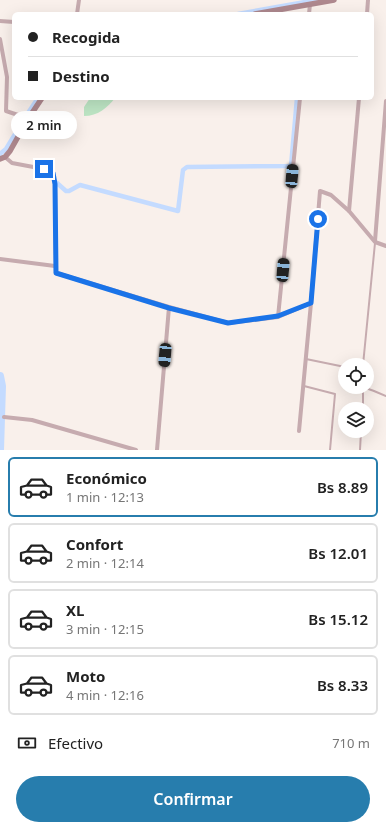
<!DOCTYPE html>
<html lang="es">
<meta charset="utf-8">
<style>
body{margin:0;font-family:"Noto Sans",sans-serif;background:#f2f2f2;color:#222;height:100vh;display:flex;flex-direction:column;font-size:15px;white-space:nowrap}
*{box-sizing:border-box;margin:0}
p{font-size:13px;color:#767676}
.icon{flex:none;width:22px;height:22px;fill:none;stroke:currentColor;stroke-width:2;stroke-linecap:round;stroke-linejoin:round}
.map{position:relative;height:450px;overflow:hidden}
.details{display:flex;flex-direction:column;background:#fff;flex:1}
.details>*{flex:none}
.hud{position:absolute;left:12px;top:12px;width:362px;height:88px;border-radius:6px;box-shadow:0 4px 16px #0002;display:grid;align-content:center;height:88px;padding:0 16px;background:#fff}
.controls{position:absolute;left:338px;top:358px;display:grid;gap:8px}
.controls a{display:grid;place-items:center;width:36px;height:36px;border-radius:50%;background:#fff;box-shadow:0 4px 16px #0002;font-size:20px}
.end{position:absolute;width:18px;height:18px;margin:-9px;border:5px solid #1a73e8;background:#fff;box-shadow:0 0 0 2px #fff}
.from{border-radius:50%}
.bubble{position:absolute;height:28px;border-radius:14px;background:#fff;box-shadow:0 4px 16px #0002;font-size:13px;font-weight:600;line-height:28px;text-align:center}
.car{position:absolute;width:12px;height:24px;margin:-12px -6px;border-radius:5px;box-shadow:0 0 3px 1px #0007;background:linear-gradient(#222 24%,#8ab4d8 0 40%,#222 0 76%,#8ab4d8 0 86%,#222 0)}
.hud b{display:flex;align-items:center;gap:14px;height:38px;font-size:15px}
.hud b+b{border-top:1px solid #e0e0e0}
.hud i{width:10px;height:10px;background:#222}
ul{padding:7px 0 0;list-style:none}
li{display:flex;align-items:center;gap:12px;height:60px;margin:0 8px 6px;padding:0 8px;border:2px solid #e0e0e0;border-radius:6px}
li div{flex:1}
li b{display:block;font-size:15px}
li em{font-style:normal;font-weight:600}
li.current{border-color:#277dad}
li>.icon{width:36px;height:36px;stroke-width:1.5}
.pay{display:flex;align-items:center;gap:10px;height:44px;padding:0 16px;font-size:15px}
.pay p{margin-inline-start:auto}
.cta{display:flex;gap:8px;margin-top:auto;padding:8px 16px}
.cta a{flex:1;height:46px;border-radius:24px;background:#277dad;color:#fff;font-size:16px;font-weight:600;line-height:46px;text-align:center}
.map>svg:first-child{display:block}
.green{fill:#bde5c4}
.lines{fill:none;stroke-linecap:round;stroke-linejoin:round}
.canal{stroke:#c4dbff;stroke-width:4.5}
.river{stroke:#c4dbff;stroke-width:8}
.lane{stroke:#c6abaf;stroke-width:2}
.street{stroke:#c6abaf;stroke-width:4}
.secondary{stroke:#ae888e;stroke-width:5.5}
.route{stroke:#1a73e8;stroke-width:5}
</style>
<div class="map">
<svg width="386" height="450" viewBox="0 0 386 450">
<rect width="100%" height="100%" fill="#f9f0eb"/>
<path class="green" d="M90,98H115C107,108 98,116 84,116V107Z"/>
<g class="lines">
<g class="canal">
<path d="M238,14L316,0"/>
<path d="M0,154L6,149L26,116L38,98"/>
<path d="M57,183L66,191H69L80,185L178,211L183,170L187,167L291,166L297,98"/>
</g>
<path class="river" d="M0,376L2,386L0,450"/>
<g class="lane">
<path d="M306,359L345,367"/>
<path d="M363,365L375,243"/>
<path d="M304,386L335,394L330,450"/>
<path d="M363,387L374,391L386,396"/>
<path d="M363,409V387"/>
<path d="M360,450L361,431"/>
</g>
<g class="street">
<path d="M77,14L79,0"/>
<path d="M309,14L310,4"/>
<path d="M367,14L368,0"/>
<path d="M0,21L14,22"/>
<path d="M0,39L7,77L6,111L18,115L28,119"/>
<path d="M5,157L12,163L44,169L53,173L55,184L56,273L169,307L228,323L278,317L311,303"/>
<path d="M349,211L359,98"/>
<path d="M375,241L386,101"/>
<path d="M0,259L55,266"/>
<path d="M278,317L300,98"/>
<path d="M4,417L32,420L136,450"/>
<path d="M299,431L311,303L320,191L331,195L349,211L375,242L386,246"/>
<path d="M157,450L169,307"/>
</g>
<g class="secondary">
<path d="M255,14L334,0"/>
<path d="M0,159L5,157L10,151L28,119L42,98"/>
</g>
</g>
<g class="lines">
<path class="route" d="M44,169L53,173L55,184L56,273L169,308L228,323L278,316L311,303L318,219"/>
</g>
</svg>
<div class="controls">
<a><svg class="icon" aria-label="locate" viewBox="0 0 24 24"><circle cx="12" cy="12" r="6"/><path d="M12 2v4M12 18v4M2 12h4M18 12h4"/></svg></a>
<a><svg class="icon" aria-label="layers" viewBox="0 0 24 24"><path d="M12 4l9 5-9 5-9-5zM3 14l9 5 9-5"/></svg></a>
</div>
<i class="end from" style="left:318px;top:219px"></i>
<i class="end" style="left:44px;top:169px"></i>
<div class="bubble" style="left:11px;top:111px;width:66px">2 min</div>
<i class="car" style="left:292px;top:176px;rotate:5deg"></i>
<i class="car" style="left:283px;top:270px;rotate:5deg"></i>
<i class="car" style="left:165px;top:355px;rotate:185deg"></i>
<div class="hud">
<b><i class="from"></i>Recogida</b>
<b><i></i>Destino</b>
</div>
</div>
<section class="details">
<ul>
<li class="current"><svg class="icon" aria-label="car" viewBox="0 0 24 24"><path d="M5 17H2v-5l4-1 3-4h7l3 4 3 1v5h-3M9 17h6M6 11h13"/><circle cx="7" cy="17" r="2"/><circle cx="17" cy="17" r="2"/></svg><div><b>Económico</b><p>1 min · 12:13</p></div><em>Bs 8.89</em></li>
<li><svg class="icon" aria-label="car" viewBox="0 0 24 24"><path d="M5 17H2v-5l4-1 3-4h7l3 4 3 1v5h-3M9 17h6M6 11h13"/><circle cx="7" cy="17" r="2"/><circle cx="17" cy="17" r="2"/></svg><div><b>Confort</b><p>2 min · 12:14</p></div><em>Bs 12.01</em></li>
<li><svg class="icon" aria-label="car" viewBox="0 0 24 24"><path d="M5 17H2v-5l4-1 3-4h7l3 4 3 1v5h-3M9 17h6M6 11h13"/><circle cx="7" cy="17" r="2"/><circle cx="17" cy="17" r="2"/></svg><div><b>XL</b><p>3 min · 12:15</p></div><em>Bs 15.12</em></li>
<li><svg class="icon" aria-label="car" viewBox="0 0 24 24"><path d="M5 17H2v-5l4-1 3-4h7l3 4 3 1v5h-3M9 17h6M6 11h13"/><circle cx="7" cy="17" r="2"/><circle cx="17" cy="17" r="2"/></svg><div><b>Moto</b><p>4 min · 12:16</p></div><em>Bs 8.33</em></li>
</ul>
<div class="pay"><svg class="icon" aria-label="cash" viewBox="0 0 24 24"><path d="M3 7h18v10H3z"/><circle cx="12" cy="12" r="2"/></svg>Efectivo<p>710 m</p></div>
<div class="cta"><a>Confirmar</a></div>
</section>
